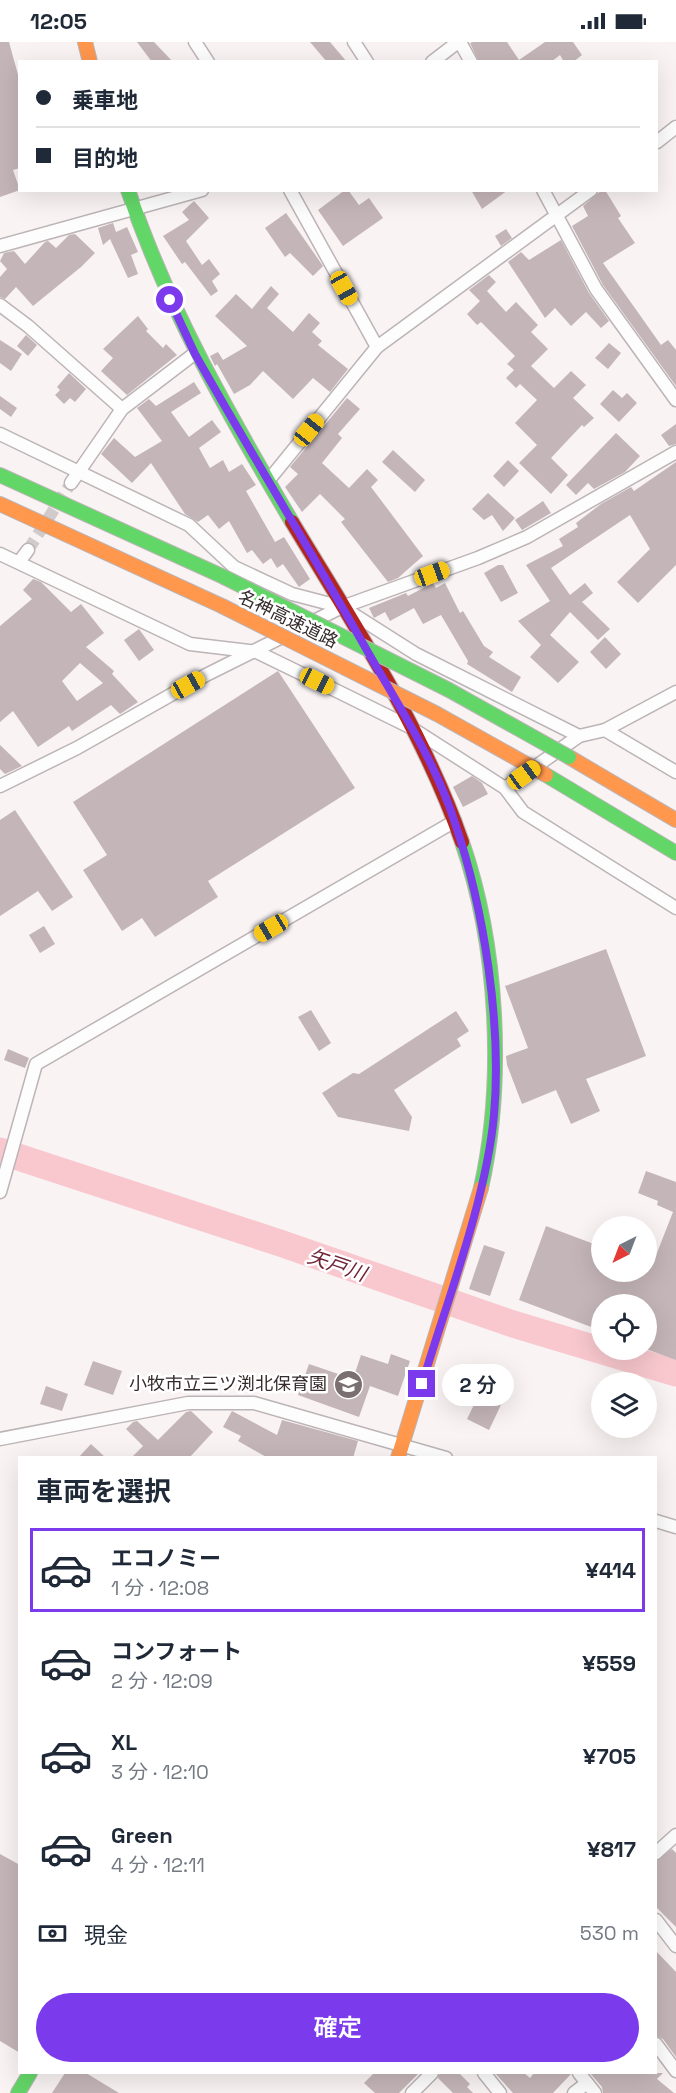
<!DOCTYPE html>
<html lang="ja">
<meta charset="utf-8">
<style>
body{margin:0;font-family:"Space Grotesk","Noto Sans JP",sans-serif;background:#f6f6f7;color:#1f2937;height:100vh;display:flex;flex-direction:column;font-size:22px;white-space:nowrap}
*{box-sizing:border-box;margin:0}
p{font-size:20px;color:#747a83}
.icon{flex:none;width:33px;height:33px;fill:none;stroke:currentColor;stroke-width:2;stroke-linecap:round;stroke-linejoin:round}
.map{position:relative;flex:1;overflow:hidden}
.panel{position:absolute;left:18px;top:1414px;width:639px;height:618px;display:flex;flex-direction:column;background:#fff;border-radius:0px;box-shadow:0 6px 24px #0002}
.panel>*{flex:none}
.banner{position:absolute;left:18px;top:18px;width:640px;height:132px;border-radius:0px;box-shadow:0 6px 24px #0002;display:grid;align-content:center;height:132px;padding:0 18px;background:#fff}
.needle{width:39px;rotate:222deg}
.tools{position:absolute;left:591px;top:1174px;display:grid;gap:12px}
.tools a{display:grid;place-items:center;width:66px;height:66px;border-radius:50%;background:#fff;box-shadow:0 6px 24px #0002;font-size:30px}
.end{position:absolute;width:27px;height:27px;margin:-14px;border:8px solid #7c3aed;background:#fff;box-shadow:0 0 0 3px #fff}
.from{border-radius:50%}
.bubble{position:absolute;height:42px;border-radius:21px;background:#fff;box-shadow:0 6px 24px #0002;font-size:20px;font-weight:600;line-height:42px;text-align:center}
.car{position:absolute;width:18px;height:36px;margin:-18px -9px;border-radius:8px;box-shadow:0 0 4px 2px #0007;background:linear-gradient(#f5c518 24%,#345 0 40%,#f5c518 0 76%,#345 0 86%,#f5c518 0)}
.banner b{display:flex;align-items:center;gap:21px;height:57px;font-size:22px}
.banner b+b{border-top:2px solid #e0e1e3}
.banner i{width:15px;height:15px;background:#1f2937}
ul{padding:0;list-style:none}
li{display:flex;align-items:center;gap:18px;height:84px;margin:0 12px 9px;padding:0 6px;border:3px solid transparent;border-radius:0px}
li div{flex:1}
li b{display:block;font-size:22px}
li em{font-style:normal;font-weight:600}
li.active{border-color:#7c3aed}
li>.icon{width:54px;height:54px;stroke-width:1.5}
h2{padding:0 18px;font-size:27px;line-height:72px}
.pay{display:flex;align-items:center;gap:15px;height:66px;padding:0 18px;font-size:22px}
.pay p{margin-inline-start:auto}
.button{display:flex;gap:12px;margin-top:auto;padding:12px 18px}
.button a{flex:1;height:69px;border-radius:36px;background:#7c3aed;color:#fff;font-size:24px;font-weight:600;line-height:69px;text-align:center}
.status{display:flex;justify-content:space-between;align-items:center;height:42px;padding:0 30px;background:#fff;direction:ltr}
.status svg{height:16px;fill:currentColor}
.map>svg:first-child{display:block}
.lines{fill:none;stroke-linecap:round;stroke-linejoin:round}
.river{stroke:#f8c8ce;stroke-width:27}
.building{fill:#c4b5b8;fill-rule:evenodd}
.street-tunnel{stroke:#d2cbcc;stroke-width:12;stroke-dasharray:12 6;stroke-linecap:butt}
.street-casing{stroke:#bcb4b6;stroke-width:15}
.fast-casing{stroke:#bcb4b6;stroke-width:16}
.slow-casing{stroke:#bcb4b6;stroke-width:16}
.jam-casing{stroke:#bcb4b6;stroke-width:16}
.street{stroke:#fefdfd;stroke-width:12}
.fast{stroke:#63d668;stroke-width:14}
.slow{stroke:#ff974d;stroke-width:14}
.jam{stroke:#b3261e;stroke-width:14}
.fast-bridge-casing{stroke:#bcb4b6;stroke-width:16;stroke-linecap:butt}
.slow-bridge-casing{stroke:#bcb4b6;stroke-width:16;stroke-linecap:butt}
.fast-bridge{stroke:#63d668;stroke-width:14}
.slow-bridge{stroke:#ff974d;stroke-width:14}
.route{stroke:#7c3aed;stroke-width:8}
.labels{text-anchor:middle;stroke-width:5;stroke-linejoin:round;paint-order:stroke}
.street-label{font-size:18px;fill:#352a2c;stroke:#fff}
.poi-label{font-size:18px;fill:#352a2c;stroke:#fff;text-anchor:end}
.water-label{font-size:20px;font-style:italic;fill:#6f2335;stroke:#fff}
</style>
<div class="status"><b>12:05</b><svg viewBox="0 0 49 12"><path d="M0 12V9h3v3zM5 12V6h3v6zM10 12V3h3v9zM15 12V0h3v12zM26 1h20v11H26zM47 4h2v5h-2z"/></svg></div>
<div class="map">
<svg width="676" height="2051" viewBox="0 0 676 2051">
<rect width="100%" height="100%" fill="#f9f3f4"/>
<g class="lines">
<path class="river" d="M0,1109L280,1201L513,1282L676,1331"/>
</g>
<g class="building">
<path d="M0,0H9L20,40V126L13,128L20,148L0,155Z"/>
<path d="M137,0H154L173,20H152Z"/>
<path d="M310,0H330L347,20H327Z"/>
<path d="M473,0H507L519,18L545,0H573L582,13L573,20H564L560,13L551,20H479L470,1Z"/>
<path d="M345,148H348L359,163L369,156L383,176L343,204L318,168Z"/>
<path d="M471,148H508L482,167Z"/>
<path d="M602,148H605L621,174L618,176L635,201L603,221L661,303L668,298L676,308V344L603,243L572,184L588,174L583,164Z"/>
<path d="M194,159L209,176L186,199L202,223L209,217L220,232L212,239L218,249L211,254L185,220L182,222L163,194L189,178L182,170Z"/>
<path d="M286,171L323,224L313,234L290,211L285,215L265,186Z"/>
<path d="M113,181L116,190L127,185L138,210L131,213L138,232L128,236L110,197L103,203L98,186Z"/>
<path d="M506,187L512,196L501,204L495,194Z"/>
<path d="M75,192L95,211L81,225L33,264L16,245L5,257L0,255V235L7,227L0,219L4,211L14,209L25,222L45,200L48,199L56,206L69,193Z"/>
<path d="M561,198L589,251L609,279L601,286L586,270L571,284L555,266L545,276L508,220L521,210L529,218Z"/>
<path d="M489,233L496,240L487,249L506,270L516,260L538,283L531,290L548,307L531,324L554,346L571,329L586,343L573,356L594,376L584,385L582,383L551,416L568,433L551,452L519,421L537,403L515,381L537,358L520,342L516,346L506,336L514,328L507,322L515,314L481,280L477,283L467,272L480,259L469,248Z"/>
<path d="M271,244L279,252L267,266L293,290L309,271L320,281L312,290L322,299L318,303L348,327L330,350L313,336L293,357L263,329L250,343L234,352L217,322L215,324L210,314L218,310L223,318L247,304L215,274L236,252L252,267Z"/>
<path d="M138,274L148,287L146,289L163,306L166,302L177,313L127,353L101,329L113,316L103,307Z"/>
<path d="M26,293L37,303L28,314L17,304Z"/>
<path d="M0,298L22,312L11,329L0,321Z"/>
<path d="M609,301L621,311L608,327L595,316Z"/>
<path d="M69,331L86,347L75,360L70,356L64,362L55,353L60,348L57,345Z"/>
<path d="M194,340L201,351L171,370L189,395L212,378L221,390L199,406L210,426L223,418L229,430L242,422L256,443L246,449L275,500L284,495L310,537L299,545L283,522L277,526L271,516L263,522L252,508L247,511L229,479L219,487L208,473L198,480L185,472L151,421L132,441L101,412L114,396L135,415L162,399L137,366L149,357L156,364Z"/>
<path d="M613,348L622,356L627,351L637,361L619,380L600,362Z"/>
<path d="M0,354L17,366L11,375L0,367Z"/>
<path d="M347,356L360,367L338,392L342,396L322,421L349,446L367,427L378,438L371,445L423,514L398,536L388,540L341,480L345,477L320,452L302,470L285,445L298,432L290,425Z"/>
<path d="M676,382V402L669,404L661,393Z"/>
<path d="M616,391L640,414L625,430L594,447L588,441L576,453L566,443Z"/>
<path d="M393,408L425,438L415,450L382,420Z"/>
<path d="M508,418L519,429L504,445L493,434Z"/>
<path d="M676,420V523L638,561L617,540L650,507L630,473L551,526L570,553L585,541L593,551L582,560L610,587L598,598L570,570L550,593L579,620L558,641L530,615L541,603L518,579L550,559L526,523L563,504L559,497L578,485L576,481L601,462L631,445L634,449Z"/>
<path d="M488,451L515,476L503,489L492,473L484,478L472,467Z"/>
<path d="M543,459L551,471L522,488L515,478Z"/>
<path d="M498,523H503L518,551L501,560L484,531Z"/>
<path d="M33,537L41,540L71,570L81,562L104,591L86,605L114,629L112,632L138,660L120,672L111,663L72,689L69,684L38,705L13,669L0,680V584L32,557L23,548ZM80,621L103,641L77,659L62,639Z"/>
<path d="M433,541L436,546L445,541L460,571L463,569L484,604L493,610L489,615L521,635L512,650L467,622L468,619L441,573L423,582L414,566L390,579L385,570L374,576L369,566L406,551L408,554Z"/>
<path d="M139,587L154,608L139,619L124,598Z"/>
<path d="M605,595L621,612L606,627L590,610Z"/>
<path d="M278,629L355,746L208,839L218,855L155,895L142,876L122,889L83,828L107,813L73,760Z"/>
<path d="M0,703L22,724L5,732L0,727Z"/>
<path d="M472,734L482,741L488,752L463,765L453,745Z"/>
<path d="M15,768L73,855L52,869L38,849L0,874V778Z"/>
<path d="M44,884L55,902L40,911L29,893Z"/>
<path d="M606,907L646,1014L586,1037L600,1069L571,1082L556,1048L522,1062L507,1023L506,1014L528,1006L505,944Z"/>
<path d="M311,968L331,1001L319,1009L298,975Z"/>
<path d="M456,969L469,989L457,997L461,1004L394,1048L412,1075L409,1089L338,1075L322,1051L353,1031L359,1032Z"/>
<path d="M8,1007L29,1016L25,1026L4,1018Z"/>
<path d="M646,1129L676,1140V1318L646,1307V1263H602V1289L519,1258L546,1184L602,1205V1230H646V1219L653,1221L673,1170L657,1163L658,1159L638,1151Z"/>
<path d="M484,1203L505,1210L490,1254L469,1247Z"/>
<path d="M391,1312L410,1319L398,1354L370,1344L359,1375L298,1353L309,1322L353,1337L361,1313L388,1322Z"/>
<path d="M93,1319L122,1329L113,1353L84,1343Z"/>
<path d="M486,1338L508,1348L489,1388L467,1377Z"/>
<path d="M46,1344L68,1352L62,1369L40,1362Z"/>
<path d="M191,1369L213,1390L189,1416H131L143,1404L126,1387L133,1380L137,1379L158,1398L186,1370Z"/>
<path d="M232,1369L277,1393L282,1378L358,1399L353,1416H268L238,1399L241,1394L223,1385Z"/>
<path d="M91,1402L106,1416H78Z"/>
<path d="M672,1807L676,1811V1885L656,1865V1819Z"/>
<path d="M0,1812L20,1823V2011L0,1999Z"/>
<path d="M656,1909L676,1930V2015L663,1997L656,1994Z"/>
<path d="M65,2031H86L119,2051H52Z"/>
<path d="M374,2031H419L399,2051H375L364,2041Z"/>
<path d="M440,2031H459L470,2042L467,2045L473,2051H453L438,2036Z"/>
<path d="M495,2031H524L530,2036L534,2031L571,2032L553,2051H513Z"/>
<path d="M590,2031H663L657,2037L674,2051H603L602,2045Z"/>
</g>
<g class="lines">
<path class="street-tunnel" d="M28,508L71,441"/>
<defs>
<g id="street">
<path d="M195,0L208,20"/>
<path d="M354,0L367,20"/>
<path d="M460,0L471,20"/>
<path d="M432,20L458,0"/>
<path d="M657,100L676,85"/>
<path d="M290,148L377,305"/>
<path d="M543,148L596,247L676,358"/>
<path d="M0,204L202,148"/>
<path d="M0,263L28,284L122,367"/>
<path d="M0,392L189,483L234,525L292,552L342,565L416,612L579,694L605,688L676,650"/>
<path d="M268,439L377,305L591,148"/>
<path d="M71,441L122,367L194,312"/>
<path d="M0,512L190,602L257,610L337,649L410,685L505,746L523,770L676,866"/>
<path d="M19,520L28,508"/>
<path d="M605,688L676,730"/>
<path d="M0,744L77,706L206,633L342,565L478,516L527,495L676,410"/>
<path d="M505,746L579,694"/>
<path d="M0,1150L36,1022L455,779"/>
<path d="M0,1397L188,1361H254L446,1416"/>
<path d="M656,1479L676,1485"/>
<path d="M656,1811L676,1793"/>
<path d="M656,1878L676,1904"/>
<path d="M656,2002L676,2029"/>
<path d="M484,2031L500,2051"/>
<path d="M579,2031L595,2051"/>
<path d="M412,2051L432,2031"/>
<path d="M574,2051L587,2041"/>
</g>
<g id="fast">
<path d="M128,148C168,267 229,373 292,480"/>
<path d="M0,433L224,535"/>
<path d="M546,733L676,811"/>
<path d="M462,800C498,904 505,1039 481,1146"/>
<path d="M18,2051L30,2031"/>
</g>
<g id="slow">
<path d="M85,0L90,20"/>
<path d="M0,462L222,564"/>
<path d="M569,715L676,778"/>
<path d="M398,1416L481,1146"/>
</g>
<path id="jam" d="M292,480C354,583 422,685 462,800"/>
</defs>
<use href="#street" class="street-casing"/>
<use href="#fast" class="fast-casing"/>
<use href="#slow" class="slow-casing"/>
<use href="#jam" class="jam-casing"/>
<use href="#street" class="street"/>
<use href="#fast" class="fast"/>
<use href="#slow" class="slow"/>
<use href="#jam" class="jam"/>
<defs>
<path id="fast-bridge" d="M224,535L449,648L569,715"/>
<path id="slow-bridge" d="M222,564L437,672L546,733"/>
</defs>
<use href="#fast-bridge" class="fast-bridge-casing"/>
<use href="#slow-bridge" class="slow-bridge-casing"/>
<use href="#fast-bridge" class="fast-bridge"/>
<use href="#slow-bridge" class="slow-bridge"/>
</g>
<g class="lines">
<path class="route" d="M170,258L195,312C252,413 312,511 369,612C400,666 436,721 455,781C484,867 502,982 494,1073C486,1159 447,1259 422,1342"/>
</g>
<defs>
<symbol id="school-disc" viewBox="-11 -11 22 22"><circle r="9.5" fill="#7a7072" stroke="#fff"/><path d="M0-5L7-2L0 1L-7-2ZM-4 1L0 2.5L4 1V4Q0 6-4 4Z" fill="#fff"/></symbol>
</defs>
<g fill-rule="evenodd">
<use href="#school-disc" x="332" y="1326" width="33" height="33"/>
</g>
<g class="labels">
<g class="street-label">
<text transform="translate(288 577) rotate(26)" y="6">名神高速道路</text>
</g>
<g class="poi-label">
<text x="327" y="1348">小牧市立三ツ渕北保育園</text>
</g>
<g class="water-label">
<text transform="translate(337 1223) rotate(19)" y="7">矢戸川</text>
</g>
</g>
</svg>
<div class="tools">
<a><svg class="needle" viewBox="-14 -14 28 28"><path d="M0-13l5 13h-10z" fill="#e53935"/><path d="M0 13l5-13h-10z" fill="#747a83"/></svg></a>
<a><svg class="icon" aria-label="locate" viewBox="0 0 24 24"><circle cx="12" cy="12" r="6"/><path d="M12 2v4M12 18v4M2 12h4M18 12h4"/></svg></a>
<a><svg class="icon" aria-label="layers" viewBox="0 0 24 24"><path d="M12 4l9 5-9 5-9-5zM3 14l9 5 9-5"/></svg></a>
</div>
<i class="end from" style="left:170px;top:258px"></i>
<i class="end" style="left:422px;top:1342px"></i>
<div class="bubble" style="left:442px;top:1322px;width:72px">2 分</div>
<i class="car" style="left:344px;top:246px;rotate:151deg"></i>
<i class="car" style="left:309px;top:388px;rotate:39deg"></i>
<i class="car" style="left:432px;top:532px;rotate:70deg"></i>
<i class="car" style="left:317px;top:639px;rotate:116deg"></i>
<i class="car" style="left:188px;top:643px;rotate:61deg"></i>
<i class="car" style="left:524px;top:733px;rotate:54deg"></i>
<i class="car" style="left:271px;top:886px;rotate:240deg"></i>
<div class="banner">
<b><i class="from"></i>乗車地</b>
<b><i></i>目的地</b>
</div>
<section class="panel">
<h2>車両を選択</h2>
<ul>
<li class="active"><svg class="icon" aria-label="car" viewBox="0 0 24 24"><path d="M5 17H2v-5l4-1 3-4h7l3 4 3 1v5h-3M9 17h6M6 11h13"/><circle cx="7" cy="17" r="2"/><circle cx="17" cy="17" r="2"/></svg><div><b>エコノミー</b><p>1 分 · 12:08</p></div><em>¥414</em></li>
<li><svg class="icon" aria-label="car" viewBox="0 0 24 24"><path d="M5 17H2v-5l4-1 3-4h7l3 4 3 1v5h-3M9 17h6M6 11h13"/><circle cx="7" cy="17" r="2"/><circle cx="17" cy="17" r="2"/></svg><div><b>コンフォート</b><p>2 分 · 12:09</p></div><em>¥559</em></li>
<li><svg class="icon" aria-label="car" viewBox="0 0 24 24"><path d="M5 17H2v-5l4-1 3-4h7l3 4 3 1v5h-3M9 17h6M6 11h13"/><circle cx="7" cy="17" r="2"/><circle cx="17" cy="17" r="2"/></svg><div><b>XL</b><p>3 分 · 12:10</p></div><em>¥705</em></li>
<li><svg class="icon" aria-label="car" viewBox="0 0 24 24"><path d="M5 17H2v-5l4-1 3-4h7l3 4 3 1v5h-3M9 17h6M6 11h13"/><circle cx="7" cy="17" r="2"/><circle cx="17" cy="17" r="2"/></svg><div><b>Green</b><p>4 分 · 12:11</p></div><em>¥817</em></li>
</ul>
<div class="pay"><svg class="icon" aria-label="cash" viewBox="0 0 24 24"><path d="M3 7h18v10H3z"/><circle cx="12" cy="12" r="2"/></svg>現金<p>530 m</p></div>
<div class="button"><a>確定</a></div>
</section>
</div>
